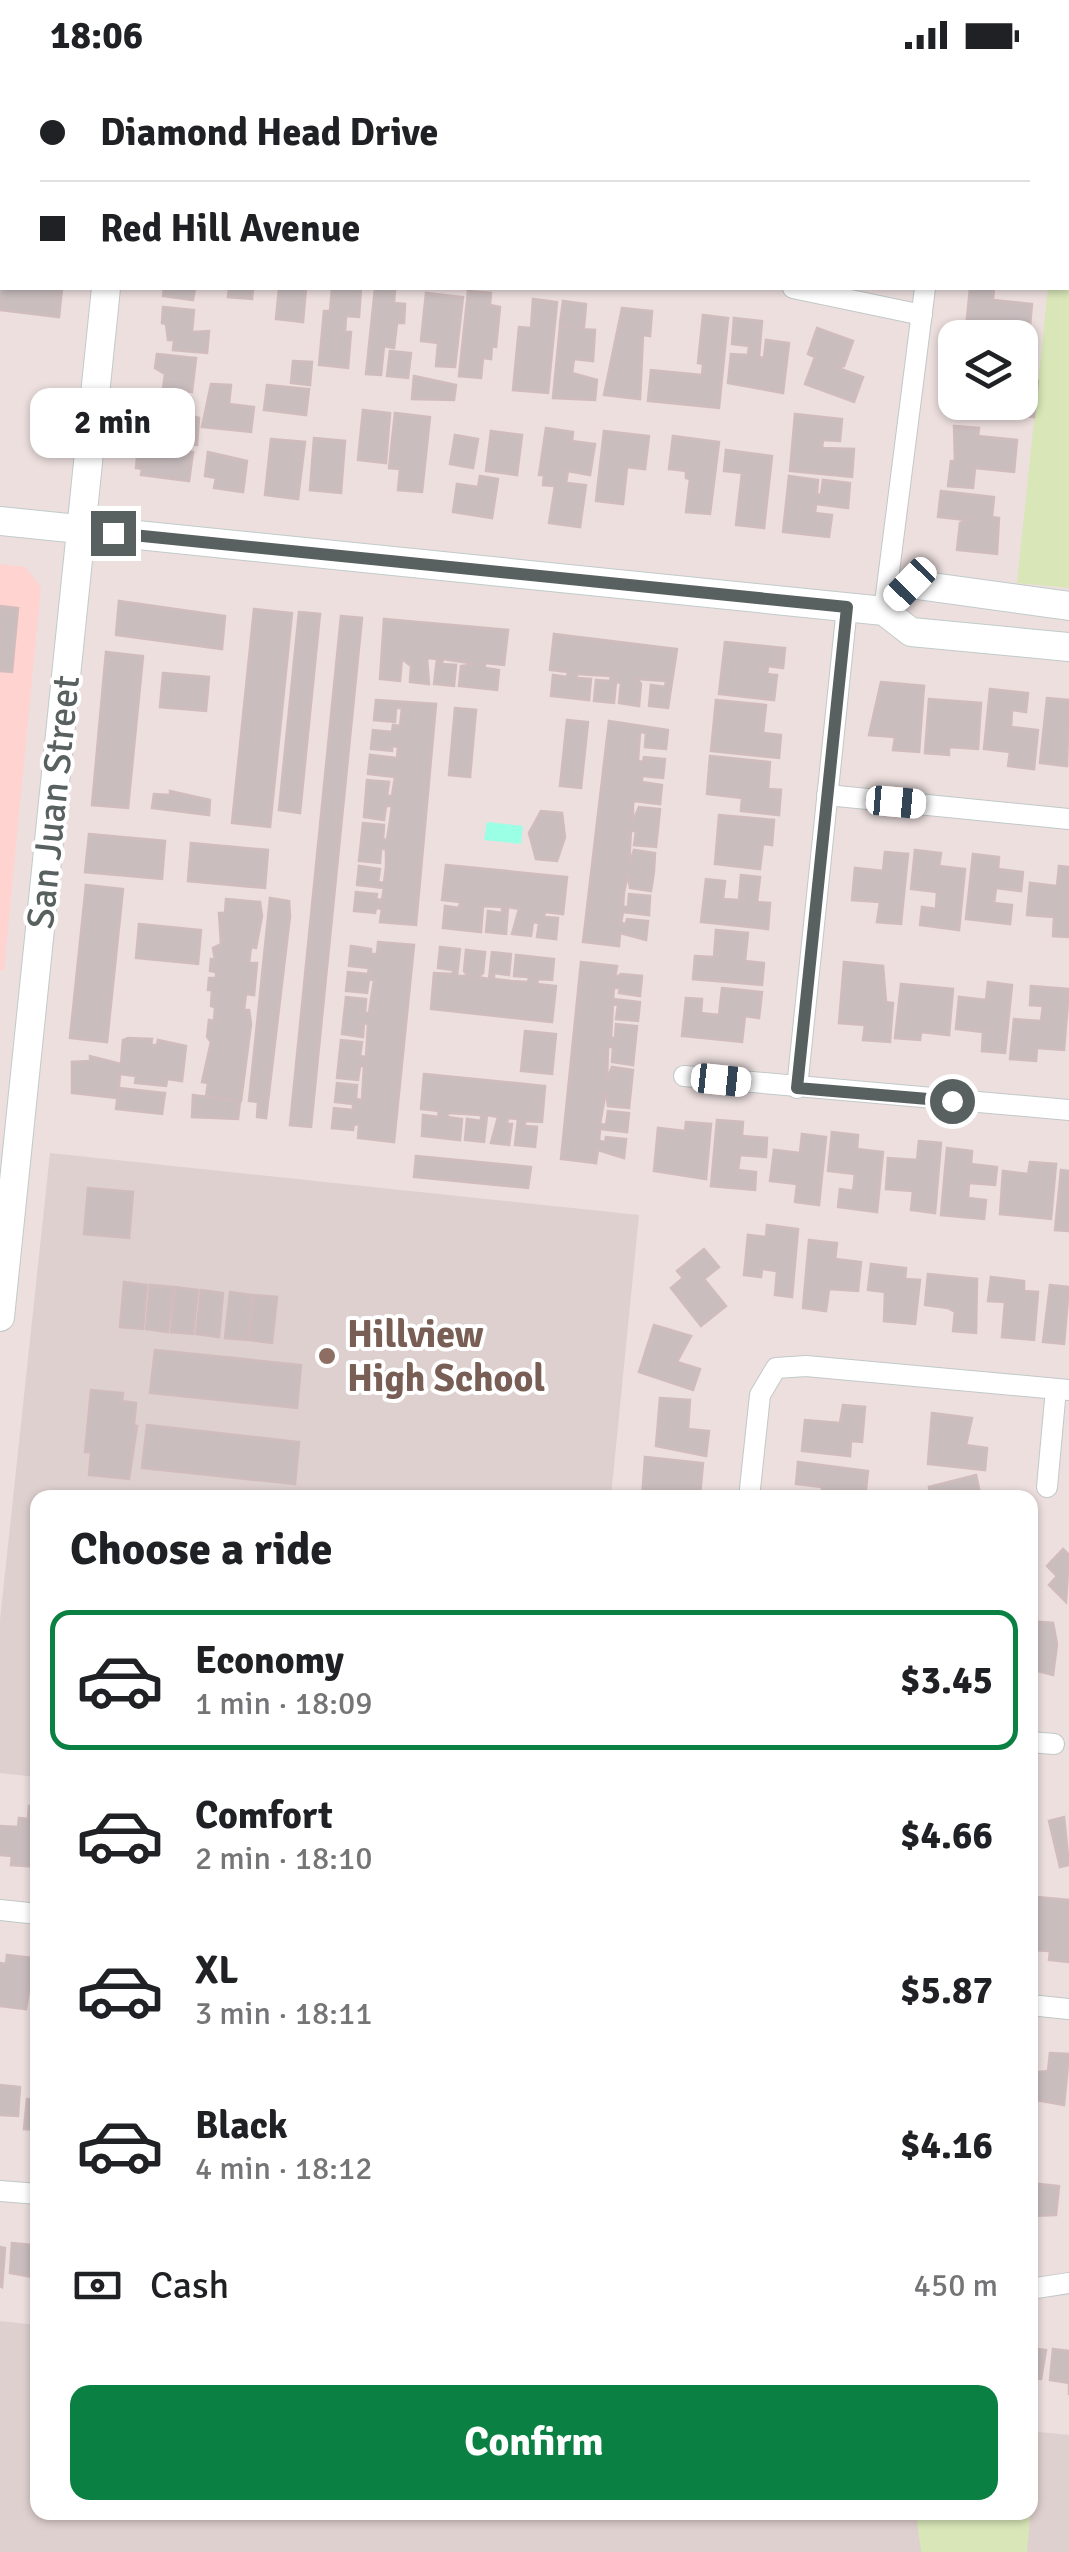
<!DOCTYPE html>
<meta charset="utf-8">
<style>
body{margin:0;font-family:Signika,sans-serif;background:#f2f2f2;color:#202124;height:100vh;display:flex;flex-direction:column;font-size:38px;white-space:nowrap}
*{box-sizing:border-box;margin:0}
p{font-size:32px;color:#757577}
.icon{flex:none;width:55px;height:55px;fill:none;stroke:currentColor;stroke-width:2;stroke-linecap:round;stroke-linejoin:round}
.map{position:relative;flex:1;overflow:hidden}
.drawer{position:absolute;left:30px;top:1420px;width:1008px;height:1030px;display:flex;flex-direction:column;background:#fff;border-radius:20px;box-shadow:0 2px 8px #0004}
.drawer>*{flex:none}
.guide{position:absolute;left:0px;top:0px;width:1070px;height:220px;box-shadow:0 2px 8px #0004;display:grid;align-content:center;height:220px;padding:0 40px;background:#fff}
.fabs{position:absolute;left:938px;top:250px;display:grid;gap:20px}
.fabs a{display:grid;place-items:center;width:100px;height:100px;border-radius:20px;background:#fff;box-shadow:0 2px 8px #0004;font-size:50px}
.end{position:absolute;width:45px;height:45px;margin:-22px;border:12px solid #58615f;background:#fff;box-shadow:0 0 0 5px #fff}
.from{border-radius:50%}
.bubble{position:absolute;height:70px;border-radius:20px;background:#fff;box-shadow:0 2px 8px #0004;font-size:32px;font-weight:800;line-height:70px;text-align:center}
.car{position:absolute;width:30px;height:60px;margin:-30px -15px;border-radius:12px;box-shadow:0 0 8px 2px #0007;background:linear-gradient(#fff 24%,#345 0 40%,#fff 0 76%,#345 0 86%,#fff 0)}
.guide b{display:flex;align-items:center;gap:35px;height:95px;font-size:38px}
.guide b+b{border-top:2px solid #e0e0e0}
.guide i{width:25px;height:25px;background:#202124}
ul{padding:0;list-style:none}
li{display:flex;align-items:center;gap:30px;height:140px;margin:0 20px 15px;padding:0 20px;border:5px solid transparent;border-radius:20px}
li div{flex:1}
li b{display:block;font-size:38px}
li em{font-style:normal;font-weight:800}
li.active{border-color:#0b8043}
li>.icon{width:90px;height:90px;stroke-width:1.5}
h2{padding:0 40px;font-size:45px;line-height:120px}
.pay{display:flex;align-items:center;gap:25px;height:110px;padding:0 40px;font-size:38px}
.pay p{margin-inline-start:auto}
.cta{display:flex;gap:20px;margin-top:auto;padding:20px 40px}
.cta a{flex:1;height:115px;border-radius:20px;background:#0b8043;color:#fff;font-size:40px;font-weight:800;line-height:115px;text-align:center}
.status{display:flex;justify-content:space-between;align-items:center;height:70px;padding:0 50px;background:#fff;direction:ltr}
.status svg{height:28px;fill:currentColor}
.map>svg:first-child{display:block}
.commercial{fill:#ffd3d0}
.education{fill:#ded0cf}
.green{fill:#d8e6b8}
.water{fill:#9bffe5}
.building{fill:#c9bdbe;stroke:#d1bcbd;stroke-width:2.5}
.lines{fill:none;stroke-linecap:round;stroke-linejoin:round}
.street-casing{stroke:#c1c9c8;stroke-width:22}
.secondary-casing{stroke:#c0cbca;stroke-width:30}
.street{stroke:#fff;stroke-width:20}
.secondary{stroke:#fff;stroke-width:28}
.route{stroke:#58615f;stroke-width:12}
.education-dot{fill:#8d6e63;stroke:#fff;stroke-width:4}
.labels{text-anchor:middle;stroke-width:8;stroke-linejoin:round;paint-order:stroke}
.street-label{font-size:38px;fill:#58615f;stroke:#fff}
.education-label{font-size:38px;font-weight:bold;fill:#785e54;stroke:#fff;text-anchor:start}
</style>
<div class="status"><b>18:06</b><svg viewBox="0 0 49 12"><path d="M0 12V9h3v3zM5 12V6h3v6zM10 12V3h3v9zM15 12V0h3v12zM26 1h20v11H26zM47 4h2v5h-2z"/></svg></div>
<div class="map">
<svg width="1069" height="2482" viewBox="0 0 1069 2482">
<rect width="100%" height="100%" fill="#ecdfde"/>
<path class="commercial" d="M0,494L25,497L41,517L4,900H0Z"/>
<g class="education">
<path d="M50,1083L639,1145L611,1427L38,1428L37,1707L0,1703V1550Z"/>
<path d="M0,2251L37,2255L38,2442H1030V2361L1069,2365V2482H0Z"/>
</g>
<g class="green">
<path d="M1069,21V518L1017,513L1048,218H1068Z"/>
<path d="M1030,2426L1032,2427L1027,2482H921L916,2443L1030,2442Z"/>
</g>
<path class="water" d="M487,752L523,756L521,774L484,770Z"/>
<g class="building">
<path d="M0,0H80L2,2V14Z"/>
<path d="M495,0H574L573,2Z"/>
<path d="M760,0H816V2Z"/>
<path d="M0,28H2V73L0,72Z"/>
<path d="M0,80H2V126L0,125Z"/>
<path d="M0,212L2,218L62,219L59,247L0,240Z"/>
<path d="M164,218H195L193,230L163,226Z"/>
<path d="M229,218H253L252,229L228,227Z"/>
<path d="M279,218H306L303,252L276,249Z"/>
<path d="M332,218H361L359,247L346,246L345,262H351L348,298L319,295L324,241H330Z"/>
<path d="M375,218L395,220L394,233L405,234L404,253H397L394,278L384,276L381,305L366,304Z"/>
<path d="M970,218H994L993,230L1032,234L1029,266L990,261L989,268H965Z"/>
<path d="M468,221L491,223L490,235L500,237L496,277L492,276L491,289L483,288L481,308L459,306Z"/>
<path d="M426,223L463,227L455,297L436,296L438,273L421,271Z"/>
<path d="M533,229L557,232L548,323L513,320L519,257L531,258Z"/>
<path d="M563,231L586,234L584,257L579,259L595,260L593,291L574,289L572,303L597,310L595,330L553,328L560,256L571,258L560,254Z"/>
<path d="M163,237L194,240L192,262L209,261L207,283L173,280L174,270H168L166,254L162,253Z"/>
<path d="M622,238L652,241L650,266L643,265L640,329L604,325Z"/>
<path d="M703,245L728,248L719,338L648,331L651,300L702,305L703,294L698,293Z"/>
<path d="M734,248L762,251L759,287L764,288L766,270L789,273L783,323L728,313L731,284L748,285L749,276L732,274Z"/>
<path d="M817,258L853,271L844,296L838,298L863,307L854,332L805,314L815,287L808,284Z"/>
<path d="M390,281L411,283L408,308L387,306Z"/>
<path d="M157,284L196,288L192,322L163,319L165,304L155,298Z"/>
<path d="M1020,289L1025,290L1023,308L1038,311L1034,347L974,340L975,332H1020Z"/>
<path d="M293,291L312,292L310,315L291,313Z"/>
<path d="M414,306L456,315L454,330L412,329Z"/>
<path d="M211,314L231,315L229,334L254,337L251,362L202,357Z"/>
<path d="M267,315L309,319L306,345L264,340Z"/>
<path d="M169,339L199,348L197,375L148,371L155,340Z"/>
<path d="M363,340L390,343L386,393L358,390Z"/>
<path d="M395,343L430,347L422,422L398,420L400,399L389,398Z"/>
<path d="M795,344L842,349L840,371L823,370L822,378L854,379L852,407L790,401Z"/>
<path d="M954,356L979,358L978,366L1017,370L1014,402L975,398L973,418L948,416L951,391H955Z"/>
<path d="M546,358L573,362L572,371L595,374L590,405L568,401L566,413L586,415L580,457L549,453L555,416L543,415L544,405H539Z"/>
<path d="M491,361L522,365L517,405L486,401Z"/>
<path d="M604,361L649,366L645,399L627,397L623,434L596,431Z"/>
<path d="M455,365L478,369L473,398L450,394Z"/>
<path d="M673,366L719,372L710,444L686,442L690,409L686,408V401L669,399Z"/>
<path d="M314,368L345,371L341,423L310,420Z"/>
<path d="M271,369L305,372L298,429L265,425Z"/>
<path d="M138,376L193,382L189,411L141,405L142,399L136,398Z"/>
<path d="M726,380L772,386L764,458L736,455L742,403L724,401Z"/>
<path d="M208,382L247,391L243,422L214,418L216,408L205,406Z"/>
<path d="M480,406L498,409L492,448L453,442L457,414L478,417Z"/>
<path d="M789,406L818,410L817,424L821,425L823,410L850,413L848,438L816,434L815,443L832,445L829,467L783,462Z"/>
<path d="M941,421L994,427L992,447L999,448L997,484L957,480L960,453L966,450L938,447Z"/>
<path d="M119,531L225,546L222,579L116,565Z"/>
<path d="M0,536L18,538L12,602L0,601Z"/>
<path d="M254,539L292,543L270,757L232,753Z"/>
<path d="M299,542L320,544L300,743L279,740Z"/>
<path d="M341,546L362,548L311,1057L290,1055Z"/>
<path d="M384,549L508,560L504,595L485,593V598L499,600L497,620L459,616L461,596L476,594L443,589L442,594L456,595L454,616L434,614L437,589L427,588L429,614L410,612L411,596L402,589L400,611L380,609Z"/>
<path d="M554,564L677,579L668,638L649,636L651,615L665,617L666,611L637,609L641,614L639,636L619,633L621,613L616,612L614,633L594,631L596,610L610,611L611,606L577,604V608L591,609L589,630L551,626L553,605L567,607L568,602L550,600Z"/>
<path d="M725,572L785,578L783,598L768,596L767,604L777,605L774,630L719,624Z"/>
<path d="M106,582L143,586L128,738L92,735Z"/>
<path d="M163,603L209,607L206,641L160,637Z"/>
<path d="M881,612L924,616L919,682L893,680L895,667L869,665Z"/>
<path d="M990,619L1028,623L1026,642L1012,640L1011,657L1038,660L1034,699L1008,696L1010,682L984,679Z"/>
<path d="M1047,628L1069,630L1067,696L1040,693Z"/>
<path d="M929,629L981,633L978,679L949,677V685L925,683Z"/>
<path d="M376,630L436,634L416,855L380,852L382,839L376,838L375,843L354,841L356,822L377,824L376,829L382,830L384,818L357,815L359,796L380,799L378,812L384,813L386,797V779H381L380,793L359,791L363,753L384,755L383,769L387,770L390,751L392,736H386L384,750L364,747L367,710L389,712L387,726H392L395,707L368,704L370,685L397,688L398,677L392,676V681L371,679L373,660L392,662L393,655L400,656L402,638H396L395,652L374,650Z"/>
<path d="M716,630L766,635L763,663L781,665L779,688L711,681Z"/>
<path d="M455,638L476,640L470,707L449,705Z"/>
<path d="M567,650L588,652L581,718L560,716Z"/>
<path d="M609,651L668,660L666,679L645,677L646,663L640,662L638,691L643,692L644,687L665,689L663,708L642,706V712L662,715L660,734L634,731L633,734V751L639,737L660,739L656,777L634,775L636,761H631L629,794L634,780L655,783L654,801L651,821L630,818L628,805L624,822L623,837H628L629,824L650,826L649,845L623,842L621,853L626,854L627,849L648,851L646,870L620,863L619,876L583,872Z"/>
<path d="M710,686L770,692L768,719L781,720L779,745L741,741L742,728L707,724Z"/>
<path d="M170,721L210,730L209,745L152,738L154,724L170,725Z"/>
<path d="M541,741L562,743L565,767L557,791L536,789L529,763Z"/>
<path d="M719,745L774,750L772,775L763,774L760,799L715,794Z"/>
<path d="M89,764L165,771L162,809L85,802Z"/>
<path d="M191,773L268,780L265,818L188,811Z"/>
<path d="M915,780L941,783L939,796L965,799L959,860L920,855L922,837L936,839L937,822L911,819Z"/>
<path d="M885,782L908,784L901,854L877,852L880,832L852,830L855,798L883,801Z"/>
<path d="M973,784L999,787L998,799L1023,802L1021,821L996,818L994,833L1012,835L1010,854L966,849Z"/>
<path d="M446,795L567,807L563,844L545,842L544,847L558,848L556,869L537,867L539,853L533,852L531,866L512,864L519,839L508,837L506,864L486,862L488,841L502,843V837L483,836L481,862L443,858L445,836L459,838L460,832L442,830Z"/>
<path d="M1059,796L1069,797V867L1053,866L1054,847L1027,845L1030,813L1057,816Z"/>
<path d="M741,805L760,807L757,832L770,833L768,859L701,852L706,809L725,811L723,829L739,830Z"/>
<path d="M86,815L123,819L107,972L70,968Z"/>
<path d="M270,828L289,831L290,846L266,1048L257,1047L258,1032L249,1031Z"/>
<path d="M226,829L260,832L262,846L256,878L251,877L249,893H257L254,925L246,924L244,940H249L251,954L241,1031L206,1027L208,1013L202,1012L211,972L207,967L209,950L214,951L215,937L211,936L212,920H208L209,908H216V902L210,901L211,889L215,890L213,878L221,874L219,843H225Z"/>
<path d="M139,854L201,860L198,894L136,888Z"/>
<path d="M716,860L748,863L745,891L764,893L762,915L693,909L695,886L714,887Z"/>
<path d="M378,872L414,875L394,1072L358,1068L359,1055L354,1054L353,1060L332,1058L334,1038L353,1040V1034L335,1032L337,1013L357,1015L356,1029L362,1030L364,996H360L358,1010L337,1008L341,970L362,972L360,986L366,987L368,954L364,953L363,967L342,964L346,927L366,929L365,943H369L374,910L369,909L367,923L346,921L348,902L368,904L369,898L349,896L351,876L371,879V884H377Z"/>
<path d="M440,877L460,879L457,906H468L464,901L466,880L485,882L483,903L478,907L489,909L492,882L511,884L509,905L494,903V909L511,911L528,912L529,907L514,906L516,885L554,889L552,910L538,909L537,914L556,916L552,952L431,939L434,903L453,904V900L438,898Z"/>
<path d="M581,892L617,896L615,908L621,904L642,906L640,926L619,923L620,918H614L613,929L640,932L638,951L616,949L618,935L613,934L611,968H615L616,954L637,956L633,995L612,992L613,977H608L607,1010L612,997L633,1000L629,1038L608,1036L606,1021L600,1054L606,1055L608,1041L629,1043L627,1062L600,1059L599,1071L605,1072L606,1067L626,1069L624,1088L598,1080L596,1093L561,1089Z"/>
<path d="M844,892L883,896L886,932L893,933L890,972L863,970L865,955L839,953Z"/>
<path d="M988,912L1012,915L1005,983L982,981L983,962L956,959L959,927L986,930Z"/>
<path d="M901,914L953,919L949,965L921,962L920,970L895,968Z"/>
<path d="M1031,916L1069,919L1064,980L1037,978L1036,991L1010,989L1014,949L1041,951L1043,936L1030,935Z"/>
<path d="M722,918L762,922L759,948L745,946L742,972L682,966L686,928L702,929L701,943L719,945Z"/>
<path d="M525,961L556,964L552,1004L521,1001Z"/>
<path d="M128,968L152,969L151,975H157L158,970L186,976L182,1011L167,1009L166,1016L135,1013L136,1006L120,1004L118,1028L72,1023V992L90,991V986L121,994L123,970Z"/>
<path d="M424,1004L545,1016L542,1052L525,1051V1056L537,1057L535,1077L515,1075L518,1049L508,1048L507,1054H512L509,1075L491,1073L498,1047L487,1045L484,1072L465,1070L467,1049L481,1051V1045L465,1044L448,1043L447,1047L462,1049L460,1070L422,1066L423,1045L438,1047L439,1041L421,1039Z"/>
<path d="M119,1018L165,1023L162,1044L116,1039Z"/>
<path d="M193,1025L240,1031L238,1049L192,1047Z"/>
<path d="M717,1050L743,1052L742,1066L767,1068L766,1087L740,1085L738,1100L756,1102L755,1120L711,1116Z"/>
<path d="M686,1052L711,1054L706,1109L654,1101L658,1058L685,1061Z"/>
<path d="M832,1062L858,1065L857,1079L883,1082L877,1142L838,1137L840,1119L853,1121L855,1104L828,1101Z"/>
<path d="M802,1064L826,1067L819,1135L795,1132L797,1114L770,1111L774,1080L800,1083Z"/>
<path d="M919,1071L941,1073L935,1143L911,1140L913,1121L886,1119L888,1088L917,1090Z"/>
<path d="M947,1078L972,1081L971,1094L997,1097L995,1115L969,1113L968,1128L986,1130L984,1149L941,1145Z"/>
<path d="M416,1086L531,1097L528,1118L414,1107Z"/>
<path d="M1030,1092L1056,1094L1051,1149L1000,1144L1003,1101L1028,1104Z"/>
<path d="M1061,1100L1069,1101V1161L1055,1160Z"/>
<path d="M88,1118L133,1122L129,1168L84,1164Z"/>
<path d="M767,1155L798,1159L792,1227L775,1225L777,1201L762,1199L761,1207L744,1205L748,1165L766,1167Z"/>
<path d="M809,1170L837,1173L835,1189L861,1192L858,1221L829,1219L826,1241L803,1238Z"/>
<path d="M704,1179L719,1197L704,1209L726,1236L701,1256L671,1218L683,1208L677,1201Z"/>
<path d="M871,1194L906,1198L905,1209L920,1210L915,1254L884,1251L885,1222L868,1220Z"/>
<path d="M928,1204L977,1209L976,1263L953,1261L955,1242L948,1238L925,1235Z"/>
<path d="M991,1207L1024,1211V1221L1038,1222L1034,1270L1002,1267L1005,1232L988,1231Z"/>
<path d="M124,1212L147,1215L143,1259L120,1257Z"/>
<path d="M150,1215L173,1217L168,1262L146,1259Z"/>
<path d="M1050,1215L1069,1217L1064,1274L1043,1272Z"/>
<path d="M175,1217L198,1220L193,1264L171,1262Z"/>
<path d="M201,1220L223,1223L219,1267L196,1264Z"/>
<path d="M230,1222L252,1225L248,1270L225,1268Z"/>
<path d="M254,1225L277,1227L272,1273L250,1270Z"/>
<path d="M654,1255L691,1266L677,1292L700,1299L693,1320L639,1302Z"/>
<path d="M155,1280L301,1295L297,1338L150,1323Z"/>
<path d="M91,1320L123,1323L122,1331L136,1333L134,1355L137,1356L129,1409L89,1405L91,1382H85Z"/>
<path d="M660,1328L690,1330L688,1359L709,1361L706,1386L656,1376Z"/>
<path d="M843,1335L865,1337L862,1372L851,1371L850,1386L802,1381L805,1350L840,1353Z"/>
<path d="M932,1343L972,1348L966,1375L987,1378L985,1400L928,1394Z"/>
<path d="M147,1355L299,1372L295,1414L142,1398Z"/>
<path d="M645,1387L703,1393L700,1425L666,1421V1428H642Z"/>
<path d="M798,1392L868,1401L865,1428H821L822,1417L796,1414Z"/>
<path d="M976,1405L981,1428H931L929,1417Z"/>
<path d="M1063,1479L1069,1485L1066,1532L1049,1515L1057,1506L1047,1496Z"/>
<path d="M1030,1551L1053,1553L1057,1574L1053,1605L1030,1599Z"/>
<path d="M29,1736L38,1737V1797L11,1795L12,1786L0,1785V1756L18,1757L19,1748L28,1749Z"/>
<path d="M1064,1747L1069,1795L1060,1797L1049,1751Z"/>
<path d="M1037,1827L1069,1830V1892L1049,1890L1050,1881L1032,1880Z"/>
<path d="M7,1885L34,1888L26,1939L0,1936V1893L6,1894Z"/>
<path d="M1050,1983L1069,1984L1064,2035L1030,2029V2003L1048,2001Z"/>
<path d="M0,2015L20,2017L18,2046L0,2045Z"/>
<path d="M27,2029L38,2030V2060L24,2059Z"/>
<path d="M1030,2113L1059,2116L1056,2145L1030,2146Z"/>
<path d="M33,2167H38V2208L10,2203L12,2173L33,2175Z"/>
<path d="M0,2177L5,2178L2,2217L0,2216Z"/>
<path d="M1030,2278L1046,2280L1041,2309L1030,2308Z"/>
<path d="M1053,2279L1069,2281V2325V2313L1050,2310Z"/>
</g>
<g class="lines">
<defs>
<g id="street">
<path d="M948,2V0"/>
<path d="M793,218L922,245"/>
<path d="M884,541L925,218"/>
<path d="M827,725L1069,749"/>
<path d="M684,1006L1069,1040"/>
<path d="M797,1018L847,537"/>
<path d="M1047,1417L1056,1319"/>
<path d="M749,1428L760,1325L776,1298L806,1296L1069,1320"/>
<path d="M1030,1672L1054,1674"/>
<path d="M0,1840L38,1844"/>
<path d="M1030,1935L1069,1939"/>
<path d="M0,2121L38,2124"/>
<path d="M1030,2219L1069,2213"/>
</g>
<g id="secondary">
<path d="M128,2V0"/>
<path d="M0,451L884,541L911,562L1069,577"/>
<path d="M884,541L910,514L1069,536"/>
<path d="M0,1247L106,218"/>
</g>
</defs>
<use href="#street" class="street-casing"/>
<use href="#secondary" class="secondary-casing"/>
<use href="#street" class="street"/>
<use href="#secondary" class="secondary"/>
</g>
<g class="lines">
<path class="route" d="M113,463L847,537L797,1018L952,1031"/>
</g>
<circle class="education-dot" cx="327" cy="1286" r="10"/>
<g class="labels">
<g class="street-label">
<text transform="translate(53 732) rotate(-84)" y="13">San Juan Street</text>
</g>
<g class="education-label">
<text x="347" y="1277">Hillview<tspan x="347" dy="44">High School</tspan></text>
</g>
</g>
</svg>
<div class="fabs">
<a><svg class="icon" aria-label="layers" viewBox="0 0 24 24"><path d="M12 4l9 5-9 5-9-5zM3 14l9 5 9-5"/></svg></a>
</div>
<i class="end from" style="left:952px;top:1031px"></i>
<i class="end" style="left:113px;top:463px"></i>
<div class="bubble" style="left:30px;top:318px;width:165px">2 min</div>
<i class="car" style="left:910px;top:514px;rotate:224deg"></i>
<i class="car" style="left:896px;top:732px;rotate:95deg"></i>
<i class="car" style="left:721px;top:1010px;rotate:96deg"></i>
<div class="guide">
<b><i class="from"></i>Diamond Head Drive</b>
<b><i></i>Red Hill Avenue</b>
</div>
<section class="drawer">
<h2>Choose a ride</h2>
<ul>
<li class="active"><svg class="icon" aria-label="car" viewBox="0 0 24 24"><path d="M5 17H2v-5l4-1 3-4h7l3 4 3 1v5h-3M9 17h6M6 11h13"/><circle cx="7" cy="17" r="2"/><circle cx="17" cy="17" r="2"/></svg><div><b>Economy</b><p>1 min · 18:09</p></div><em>$3.45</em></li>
<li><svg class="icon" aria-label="car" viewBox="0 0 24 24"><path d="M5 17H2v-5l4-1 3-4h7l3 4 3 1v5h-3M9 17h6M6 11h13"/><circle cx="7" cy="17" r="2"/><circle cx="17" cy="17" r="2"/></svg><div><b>Comfort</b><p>2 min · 18:10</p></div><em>$4.66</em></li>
<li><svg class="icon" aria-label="car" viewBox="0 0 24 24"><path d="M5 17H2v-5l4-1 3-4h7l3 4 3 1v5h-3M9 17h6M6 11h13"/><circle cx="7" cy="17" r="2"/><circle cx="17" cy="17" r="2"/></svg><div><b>XL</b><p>3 min · 18:11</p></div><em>$5.87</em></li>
<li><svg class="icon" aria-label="car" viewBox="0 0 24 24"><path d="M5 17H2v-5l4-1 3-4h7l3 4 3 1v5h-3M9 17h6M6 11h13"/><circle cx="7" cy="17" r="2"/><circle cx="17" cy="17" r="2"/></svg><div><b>Black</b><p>4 min · 18:12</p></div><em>$4.16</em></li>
</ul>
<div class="pay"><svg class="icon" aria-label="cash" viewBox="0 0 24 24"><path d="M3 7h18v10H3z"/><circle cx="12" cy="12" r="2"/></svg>Cash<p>450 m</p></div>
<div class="cta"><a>Confirm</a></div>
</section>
</div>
